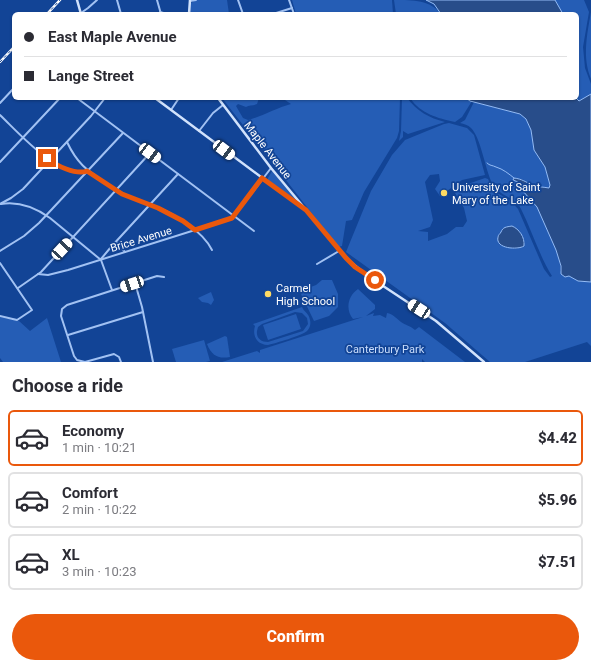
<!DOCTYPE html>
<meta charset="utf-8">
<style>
body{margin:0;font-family:Roboto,sans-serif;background:#f7f7f7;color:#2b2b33;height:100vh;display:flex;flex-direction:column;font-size:15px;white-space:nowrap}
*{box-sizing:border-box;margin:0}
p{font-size:13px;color:#7c7c81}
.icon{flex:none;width:22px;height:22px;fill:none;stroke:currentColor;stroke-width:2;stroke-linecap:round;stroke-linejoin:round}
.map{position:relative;height:362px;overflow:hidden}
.side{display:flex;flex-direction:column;background:#fff;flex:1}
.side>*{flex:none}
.guide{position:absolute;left:12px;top:12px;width:567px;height:88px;border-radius:6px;box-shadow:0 1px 3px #0004;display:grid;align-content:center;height:88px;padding:0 12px;background:#fff}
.end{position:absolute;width:18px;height:18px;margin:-9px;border:5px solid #ea580c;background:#fff;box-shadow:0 0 0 2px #fff}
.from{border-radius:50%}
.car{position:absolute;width:12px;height:24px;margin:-12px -6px;border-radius:5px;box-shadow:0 0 3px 1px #0007;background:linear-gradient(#fff 24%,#345 0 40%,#fff 0 76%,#345 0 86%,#fff 0)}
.guide b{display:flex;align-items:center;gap:14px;height:38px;font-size:15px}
.guide b+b{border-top:1px solid #e1e1e2}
.guide i{width:10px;height:10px;background:#2b2b33}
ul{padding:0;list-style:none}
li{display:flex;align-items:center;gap:12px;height:56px;margin:0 8px 6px;padding:0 4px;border:2px solid #e1e1e2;border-radius:6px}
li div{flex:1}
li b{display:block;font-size:15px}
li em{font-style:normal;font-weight:800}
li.current{border-color:#ea580c}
li>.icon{width:36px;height:36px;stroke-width:1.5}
h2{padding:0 12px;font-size:18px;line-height:48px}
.button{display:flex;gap:8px;margin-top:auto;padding:8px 12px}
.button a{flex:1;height:46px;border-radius:24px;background:#ea580c;color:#fff;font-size:16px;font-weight:800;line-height:46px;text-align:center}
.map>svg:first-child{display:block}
.green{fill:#255db5;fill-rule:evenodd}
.water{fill:#284d8a;stroke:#94bcf6}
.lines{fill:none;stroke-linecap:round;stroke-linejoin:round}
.stream{stroke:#94bcf6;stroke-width:1}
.street{stroke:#a2c2f3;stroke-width:2}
.secondary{stroke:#d1e2fc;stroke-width:2.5}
.rail-casing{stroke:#fff;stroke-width:2.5}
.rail{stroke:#124496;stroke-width:1;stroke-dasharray:3;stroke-linecap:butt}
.route{stroke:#ea580c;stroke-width:5}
.poi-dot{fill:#ffdb64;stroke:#124496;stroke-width:1.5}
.labels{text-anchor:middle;stroke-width:3.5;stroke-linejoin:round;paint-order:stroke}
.street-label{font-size:11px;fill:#fff;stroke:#124496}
.poi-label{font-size:11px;fill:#fff;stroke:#124496;text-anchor:start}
.park-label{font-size:11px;fill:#cadefd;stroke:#124496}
</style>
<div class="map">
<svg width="591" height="362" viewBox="0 0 591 362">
<rect width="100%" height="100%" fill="#124496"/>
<g class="green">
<path d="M195,0H227L229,14H189L190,4Z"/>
<path d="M292,0H392L393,14H296Z"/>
<path d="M394,0C414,0 430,0 441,14H396Z"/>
<path d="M555,0H584L589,12L583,47L585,68L591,84V94L579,101L576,98L577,14H563Z"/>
<path d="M591,12V79C582,57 587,35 591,12Z"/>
<path d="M222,98H259L257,104C253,106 249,105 246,107L238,104L236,106L243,118L248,120C263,116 276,108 291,104L282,98H400L399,131L397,138L364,192L352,220L346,221L342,246L338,247Z"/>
<path d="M402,98H407C417,111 429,118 445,122L408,134L403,131V137L399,141L401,131Z"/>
<path d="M410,98H466L472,101L462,117L455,122C437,118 421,114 410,98Z"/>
<path d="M474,102L520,114L526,119L531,130L534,150L545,167L550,185L549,188L532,185L522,179L518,182L519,185C525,192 532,199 537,207C543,217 563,260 560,271L578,281L591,282V346L587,342L525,362H490L445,323L346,252L371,191L392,155L405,140L444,124L449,123L467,128L474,135L485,175L462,180L440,196L435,189L440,181L439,174L430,175L425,182L433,220L430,227L418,231L428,232V241L447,234L456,227H463L467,221L464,208L455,193L465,185L485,178L488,179L492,188L497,193L510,200L518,209L544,269L550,277L552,276C539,255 532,231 521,209C514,196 498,196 492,183C485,169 481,138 471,128C468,125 464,124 460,123L465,120ZM501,233L522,235L525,243L517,249L505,247L497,237Z"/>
<path d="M272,171L297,201L268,180V178Z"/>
<path d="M322,280H332L338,294V307L329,316L314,321L301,294L303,290L316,285Z"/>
<path d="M358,289L375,305V309L366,316L374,313L373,316L380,315L386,318L387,313C393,314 396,318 401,322C405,325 411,326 415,330L419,327L465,362H425L422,359V362H222L257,351L260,353V350L363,317L353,319C345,309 348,296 358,289Z"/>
<path d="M211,292L214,300L211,305L208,303L202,302L198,298Z"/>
<path d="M302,307C304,312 309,313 310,320C311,324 310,328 307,331C301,336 276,343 268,345C257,345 252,336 255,326L253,324ZM295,312L302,313L307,318L308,324L303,331L268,342C261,342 256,338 257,331L258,327L262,324Z"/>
<path d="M296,314L301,329L268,340L263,325Z"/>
<path d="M0,317L19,321L30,331L47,318L61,362H3L0,358Z"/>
<path d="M225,336L227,337L230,357C218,359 212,356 207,344Z"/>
<path d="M204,340L210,361L206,362H176L172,349Z"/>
</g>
<g class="water">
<path d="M426,0H555L563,14H441L434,4Z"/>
<path d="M591,94V282L578,281L569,276L565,277L561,274V266L556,250L537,207L522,190L518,182L513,180L514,178C522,179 526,182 532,185C537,187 544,187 549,188L550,185L545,167L534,150L531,130L526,119L520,114L470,101L466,98H576L579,101Z"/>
<path d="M512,226C519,229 525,237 524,246C518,250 495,249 498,237C498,235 500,234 501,232C503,227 506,227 512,226Z"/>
</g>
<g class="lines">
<path class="stream" d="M487,163C490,166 492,165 496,167C503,169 509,174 514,178"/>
<g class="street">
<path d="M117,0L121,14"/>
<path d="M157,0L161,14"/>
<path d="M238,0L243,14"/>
<path d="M289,0L294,14"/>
<path d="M190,1L196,0"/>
<path d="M160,12L167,14"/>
<path d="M81,13L88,8L97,0"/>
<path d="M273,14L292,8"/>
<path d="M77,98L254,231"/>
<path d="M0,103L14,88"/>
<path d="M171,110L179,98"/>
<path d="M0,115C19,133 58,178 86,171"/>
<path d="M199,131L213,113L223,105"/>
<path d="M67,142C77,163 86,170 106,183C112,187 117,191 124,194C133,199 143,201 152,205C173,213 202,230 212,250"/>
<path d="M0,162L60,98"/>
<path d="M0,204L11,198L23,189L91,116L105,98"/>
<path d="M1,204C19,201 36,208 50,218L101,260L112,290"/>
<path d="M116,242L125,252"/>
<path d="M0,251L24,236L39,223L123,133"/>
<path d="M101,259L111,247L178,174"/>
<path d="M0,263L32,310L17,320L0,316"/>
<path d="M317,264L339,251"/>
<path d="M38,274L48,275L68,270L230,219L236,214L271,168"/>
<path d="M135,283L142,307L153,362"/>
<path d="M18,288L41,272L150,153"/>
<path d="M68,335L143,312"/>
<path d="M121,362L119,357L114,354L85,362L77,360L74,356L61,316L62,309L67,305L157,276L164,277"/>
</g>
<g class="secondary">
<path d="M77,0L81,14"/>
<path d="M189,14L190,0"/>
<path d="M155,98L304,209"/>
<path d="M218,98L271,168L346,258L365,274L436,321L484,362"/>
</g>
<defs>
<g id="rail">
<path d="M47,14L60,0"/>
<path d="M0,62L14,47"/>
</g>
</defs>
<use href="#rail" class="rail-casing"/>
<use href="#rail" class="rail"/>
</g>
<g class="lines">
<path class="route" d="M47,158C56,166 76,175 87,171L122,194L158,208L183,221L195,230L232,218L262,178L306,210L346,258L355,267L375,280"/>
</g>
<g class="poi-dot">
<circle cx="444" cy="193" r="4"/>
<circle cx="268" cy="294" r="4"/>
</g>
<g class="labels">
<g class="street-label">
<text transform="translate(268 150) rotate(52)" y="4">Maple Avenue</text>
<text transform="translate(141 239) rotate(-17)" y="4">Brice Avenue</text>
</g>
<g class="poi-label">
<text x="452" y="191">University of Saint<tspan x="452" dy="13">Mary of the Lake</tspan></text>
<text x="276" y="292">Carmel<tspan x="276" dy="13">High School</tspan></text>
</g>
<g class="park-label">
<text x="385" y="353">Canterbury Park</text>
</g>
</g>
</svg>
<i class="end from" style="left:375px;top:280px"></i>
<i class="end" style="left:47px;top:158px"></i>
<i class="car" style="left:224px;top:150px;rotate:127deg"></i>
<i class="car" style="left:150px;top:153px;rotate:127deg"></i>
<i class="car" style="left:62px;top:249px;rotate:43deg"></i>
<i class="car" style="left:132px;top:284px;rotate:252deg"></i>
<i class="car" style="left:419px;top:309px;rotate:303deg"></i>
<div class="guide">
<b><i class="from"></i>East Maple Avenue</b>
<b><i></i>Lange Street</b>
</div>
</div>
<section class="side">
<h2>Choose a ride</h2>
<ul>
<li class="current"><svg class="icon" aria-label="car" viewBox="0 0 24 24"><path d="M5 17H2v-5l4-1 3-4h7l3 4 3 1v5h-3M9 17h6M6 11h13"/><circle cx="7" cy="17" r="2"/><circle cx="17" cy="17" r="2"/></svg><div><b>Economy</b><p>1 min · 10:21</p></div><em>$4.42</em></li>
<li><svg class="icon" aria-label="car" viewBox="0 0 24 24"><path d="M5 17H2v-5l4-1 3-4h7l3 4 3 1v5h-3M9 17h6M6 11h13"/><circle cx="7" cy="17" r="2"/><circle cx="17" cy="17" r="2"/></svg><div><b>Comfort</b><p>2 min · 10:22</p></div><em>$5.96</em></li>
<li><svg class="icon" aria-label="car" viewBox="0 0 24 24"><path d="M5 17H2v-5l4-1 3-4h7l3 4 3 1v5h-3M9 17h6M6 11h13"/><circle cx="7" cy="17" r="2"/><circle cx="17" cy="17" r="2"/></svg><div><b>XL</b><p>3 min · 10:23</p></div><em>$7.51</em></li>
</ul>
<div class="button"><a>Confirm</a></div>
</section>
